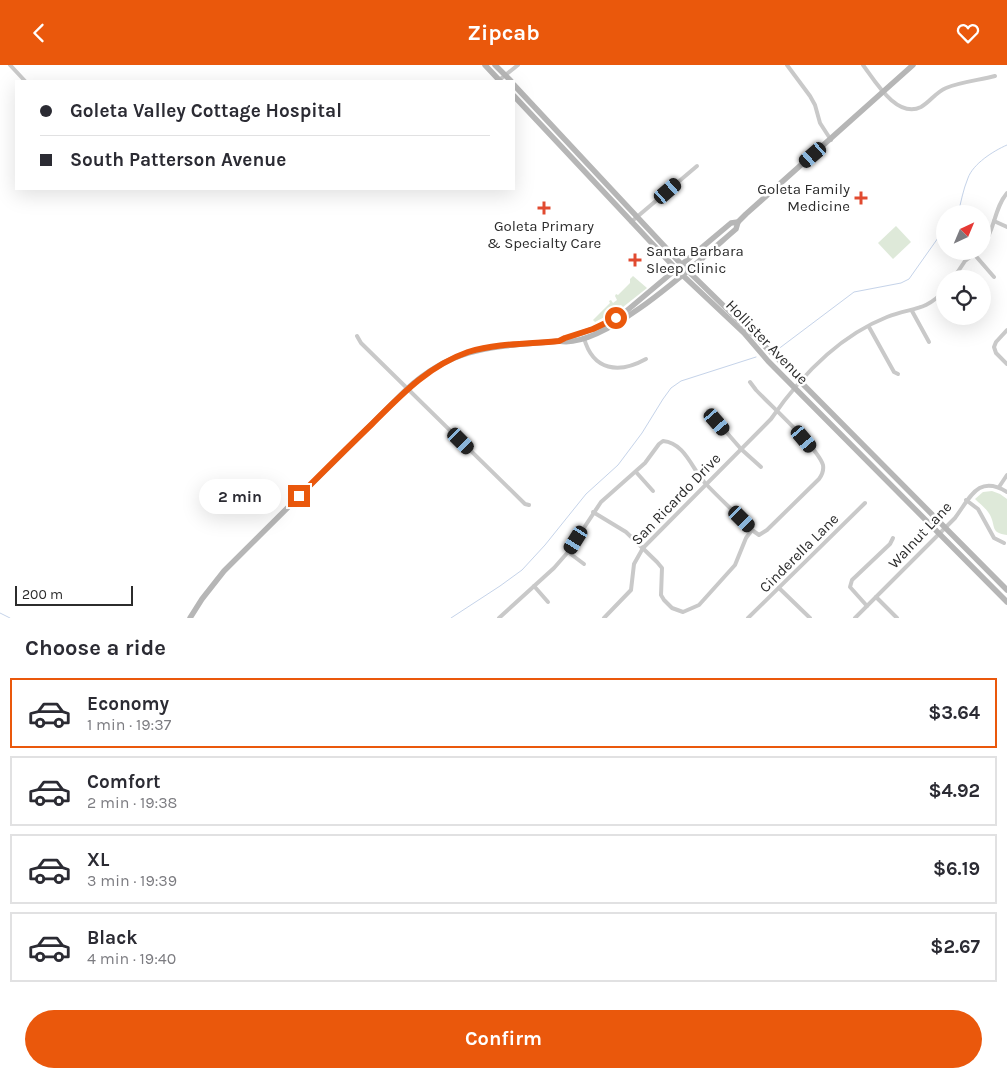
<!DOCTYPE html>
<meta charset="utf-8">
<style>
body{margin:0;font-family:Karla,sans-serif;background:#f2f2f3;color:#2b2b33;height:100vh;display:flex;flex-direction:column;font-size:19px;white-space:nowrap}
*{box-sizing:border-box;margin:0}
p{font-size:16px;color:#7c7c81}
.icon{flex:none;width:28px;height:28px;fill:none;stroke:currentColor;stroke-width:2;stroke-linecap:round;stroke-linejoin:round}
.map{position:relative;height:553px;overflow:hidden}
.sheet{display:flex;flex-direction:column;background:#fff;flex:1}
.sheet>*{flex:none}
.top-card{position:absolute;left:15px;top:15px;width:500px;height:110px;border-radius:0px;box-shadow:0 5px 20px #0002;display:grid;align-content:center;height:110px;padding:0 25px;background:#fff}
.needle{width:32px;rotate:44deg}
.fabs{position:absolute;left:936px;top:140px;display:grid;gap:10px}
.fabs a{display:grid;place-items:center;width:55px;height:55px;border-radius:50%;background:#fff;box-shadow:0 5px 20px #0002;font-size:25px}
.scale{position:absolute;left:15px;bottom:12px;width:118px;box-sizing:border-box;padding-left:5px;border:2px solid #2c2c2c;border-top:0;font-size:14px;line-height:18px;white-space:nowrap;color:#2c2c2c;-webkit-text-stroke:4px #fff;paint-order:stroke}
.end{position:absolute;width:22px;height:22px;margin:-11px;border:6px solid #ea580c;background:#fff;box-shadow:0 0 0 2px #fff}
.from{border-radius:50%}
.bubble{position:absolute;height:35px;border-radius:18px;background:#fff;box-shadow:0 5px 20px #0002;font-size:16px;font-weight:700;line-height:35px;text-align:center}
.car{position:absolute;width:15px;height:30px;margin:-15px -8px;border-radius:6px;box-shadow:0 0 4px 1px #0007;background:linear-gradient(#222 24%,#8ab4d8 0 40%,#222 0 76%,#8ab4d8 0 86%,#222 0)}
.top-card b{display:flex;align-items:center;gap:18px;height:48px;font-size:19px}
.top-card b+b{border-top:1px solid #e1e1e2}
.top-card i{width:12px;height:12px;background:#2b2b33}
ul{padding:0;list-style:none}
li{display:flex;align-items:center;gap:15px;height:70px;margin:0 10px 8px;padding:0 15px;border:2px solid #e1e1e2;border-radius:0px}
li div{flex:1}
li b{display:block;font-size:19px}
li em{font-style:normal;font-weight:700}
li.active{border-color:#ea580c}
li>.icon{width:45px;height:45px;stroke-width:1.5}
h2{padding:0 25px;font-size:22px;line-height:60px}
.button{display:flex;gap:10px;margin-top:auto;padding:10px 25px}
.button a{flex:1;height:58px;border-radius:30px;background:#ea580c;color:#fff;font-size:20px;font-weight:700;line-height:58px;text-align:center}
header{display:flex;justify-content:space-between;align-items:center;height:65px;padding:0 25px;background:#ea580c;color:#fff;font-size:22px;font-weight:700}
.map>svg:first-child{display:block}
.green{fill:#dee9d9}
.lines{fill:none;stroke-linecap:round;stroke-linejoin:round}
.stream{stroke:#c5d3e9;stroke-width:1}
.street{stroke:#c9c9c9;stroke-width:4}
.secondary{stroke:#b6b6b6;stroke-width:5.5}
.route{stroke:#ea580c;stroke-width:6}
.poi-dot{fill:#e14a30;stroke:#fff;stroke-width:2}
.labels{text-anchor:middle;stroke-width:5;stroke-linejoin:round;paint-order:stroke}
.poi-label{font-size:15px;fill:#2c2c2c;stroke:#fff;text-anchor:end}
.street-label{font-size:15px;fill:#2c2c2c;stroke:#fff}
</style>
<header><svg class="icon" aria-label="back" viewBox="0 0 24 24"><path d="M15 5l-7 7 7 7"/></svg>Zipcab<svg class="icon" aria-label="heart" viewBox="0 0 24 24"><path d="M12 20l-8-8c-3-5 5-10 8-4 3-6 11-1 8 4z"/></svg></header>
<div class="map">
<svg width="1007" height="553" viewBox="0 0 1007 553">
<rect width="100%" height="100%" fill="#fff"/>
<g class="green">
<path d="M896,161L911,177L893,194L878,178Z"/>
<path d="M633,211L647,223L623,242L621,240L616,242L618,245L595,257L593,255L610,238L609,236L611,235L613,238L617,235L615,231L616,229L618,230L630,218V214Z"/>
<path d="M992,426L1000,429L1007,434V470C990,468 996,461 990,450C986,443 980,439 975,434L983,427Z"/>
</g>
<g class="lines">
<g class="stream">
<path d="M958,149C961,137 963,125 968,113C973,99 993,86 1007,80"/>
<path d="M777,285L854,227L901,218L909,214L938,173L945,166"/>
<path d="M0,548L10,553"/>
<path d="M451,553L500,521L522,505L545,480L586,429L618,400L642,368L663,334L671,323L681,316L756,292"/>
</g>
<g class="street">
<path d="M10,0L25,16"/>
<path d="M787,0L810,31L815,40L820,58L831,75"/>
<path d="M863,0C875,16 897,54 921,42C930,37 936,27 946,23C960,17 980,15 995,11"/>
<path d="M498,16L518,0"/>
<path d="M994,156L1007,162"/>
<path d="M631,157L697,101"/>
<path d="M982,182C995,166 994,143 1007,128"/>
<path d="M974,189L994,212"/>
<path d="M953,214L965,196L978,186"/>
<path d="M912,246L929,277"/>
<path d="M869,262L894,307L898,309"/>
<path d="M1007,265L996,277L994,282L996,288L1007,299"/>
<path d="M357,271L361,278L525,439L529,440"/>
<path d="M584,273C593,306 619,309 646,294"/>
<path d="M708,346L741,384L761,402"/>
<path d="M636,407L653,426"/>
<path d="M999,422L1007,410"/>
<path d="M966,435L978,444L994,473L1004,478"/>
<path d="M593,447L626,467L657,497L662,503L661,530L664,535L672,543L683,547L699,540L735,500L746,473L752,465"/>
<path d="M568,487L584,499"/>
<path d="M534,521L548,537"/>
<path d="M779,523L810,553"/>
<path d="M876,532L897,553"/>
<path d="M867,541L850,522L852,515L890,479L893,473"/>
<path d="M499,553L554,503L568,487L601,437L645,398L659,379L663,376C685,378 692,404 705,418C720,434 737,449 752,465L759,470L767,465L819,414C822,410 824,406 823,400C818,383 770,340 756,325L750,317"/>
<path d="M604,553L631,525L634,499L643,483L771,354C800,312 839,271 887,252C912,242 925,247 945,225"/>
<path d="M748,553L865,438"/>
<path d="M855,553L955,453C970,433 978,409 1007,427"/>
</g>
<g class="secondary">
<path d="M485,0L500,16"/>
<path d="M495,0L511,16"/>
<path d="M514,20L682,200L776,292L1007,525"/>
<path d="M514,31L676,204L744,268L768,296L1007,537"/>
<path d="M559,276L604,260L624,248L731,158L738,157L746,149L913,0"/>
<path d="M190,553L202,534L224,506L407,324C456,279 498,282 559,276C604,286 702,193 736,164L738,157"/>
</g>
</g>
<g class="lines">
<path class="route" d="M299,431C323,407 347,383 372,359C401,330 428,301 468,287C498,278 529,279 559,276L565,273L593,264L616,253"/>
</g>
<g class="poi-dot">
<path d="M858.5 125.5h5v5h5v5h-5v5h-5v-5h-5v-5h5z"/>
<path d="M541.5 135.5h5v5h5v5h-5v5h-5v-5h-5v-5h5z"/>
<path d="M632.5 187.5h5v5h5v5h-5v5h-5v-5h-5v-5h5z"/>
</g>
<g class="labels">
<g class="poi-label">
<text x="850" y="129">Goleta Family<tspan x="850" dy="17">Medicine</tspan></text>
<text x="544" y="166" text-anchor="middle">Goleta Primary<tspan x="544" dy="17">&amp; Specialty Care</tspan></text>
<text x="646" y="191" text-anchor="start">Santa Barbara<tspan x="646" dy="17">Sleep Clinic</tspan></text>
</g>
<g class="street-label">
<text transform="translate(767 277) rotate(46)" y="5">Hollister Avenue</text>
<text transform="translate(676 434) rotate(-46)" y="5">San Ricardo Drive</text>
<text transform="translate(920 470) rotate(-47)" y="5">Walnut Lane</text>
<text transform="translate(799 488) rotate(-45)" y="5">Cinderella Lane</text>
</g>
</g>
</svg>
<div class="fabs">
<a><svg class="needle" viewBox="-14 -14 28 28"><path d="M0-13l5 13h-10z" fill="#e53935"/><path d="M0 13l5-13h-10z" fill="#7c7c81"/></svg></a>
<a><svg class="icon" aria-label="locate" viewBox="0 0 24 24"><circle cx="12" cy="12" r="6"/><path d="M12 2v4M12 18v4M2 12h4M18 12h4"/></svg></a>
</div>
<div class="scale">200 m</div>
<i class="end from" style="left:616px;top:253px"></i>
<i class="end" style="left:299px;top:431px"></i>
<div class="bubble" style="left:199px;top:414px;width:82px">2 min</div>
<i class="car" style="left:813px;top:90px;rotate:229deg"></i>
<i class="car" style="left:668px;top:126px;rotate:49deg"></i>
<i class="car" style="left:717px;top:357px;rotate:139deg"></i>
<i class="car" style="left:804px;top:374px;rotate:140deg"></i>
<i class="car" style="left:461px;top:376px;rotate:135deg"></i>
<i class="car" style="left:742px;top:454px;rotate:135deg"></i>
<i class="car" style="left:576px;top:475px;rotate:212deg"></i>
<div class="top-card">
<b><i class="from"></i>Goleta Valley Cottage Hospital</b>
<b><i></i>South Patterson Avenue</b>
</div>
</div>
<section class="sheet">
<h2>Choose a ride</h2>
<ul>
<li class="active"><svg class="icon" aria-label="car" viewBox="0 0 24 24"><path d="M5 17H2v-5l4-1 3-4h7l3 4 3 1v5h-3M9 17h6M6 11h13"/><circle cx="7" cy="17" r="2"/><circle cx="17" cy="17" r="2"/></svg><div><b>Economy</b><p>1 min · 19:37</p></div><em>$3.64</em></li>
<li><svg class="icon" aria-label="car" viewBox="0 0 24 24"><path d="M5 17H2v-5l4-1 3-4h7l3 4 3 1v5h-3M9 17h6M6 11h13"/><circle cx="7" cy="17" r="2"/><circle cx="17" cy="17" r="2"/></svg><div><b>Comfort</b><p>2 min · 19:38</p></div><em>$4.92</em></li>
<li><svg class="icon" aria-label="car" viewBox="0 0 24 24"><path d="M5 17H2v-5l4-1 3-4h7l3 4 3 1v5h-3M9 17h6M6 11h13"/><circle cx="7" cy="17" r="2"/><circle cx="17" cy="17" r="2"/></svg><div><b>XL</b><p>3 min · 19:39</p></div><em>$6.19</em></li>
<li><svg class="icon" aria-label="car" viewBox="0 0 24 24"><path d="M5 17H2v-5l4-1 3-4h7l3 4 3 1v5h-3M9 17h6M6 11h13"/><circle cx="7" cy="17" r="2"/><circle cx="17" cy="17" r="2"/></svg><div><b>Black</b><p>4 min · 19:40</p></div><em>$2.67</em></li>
</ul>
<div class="button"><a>Confirm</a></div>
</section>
